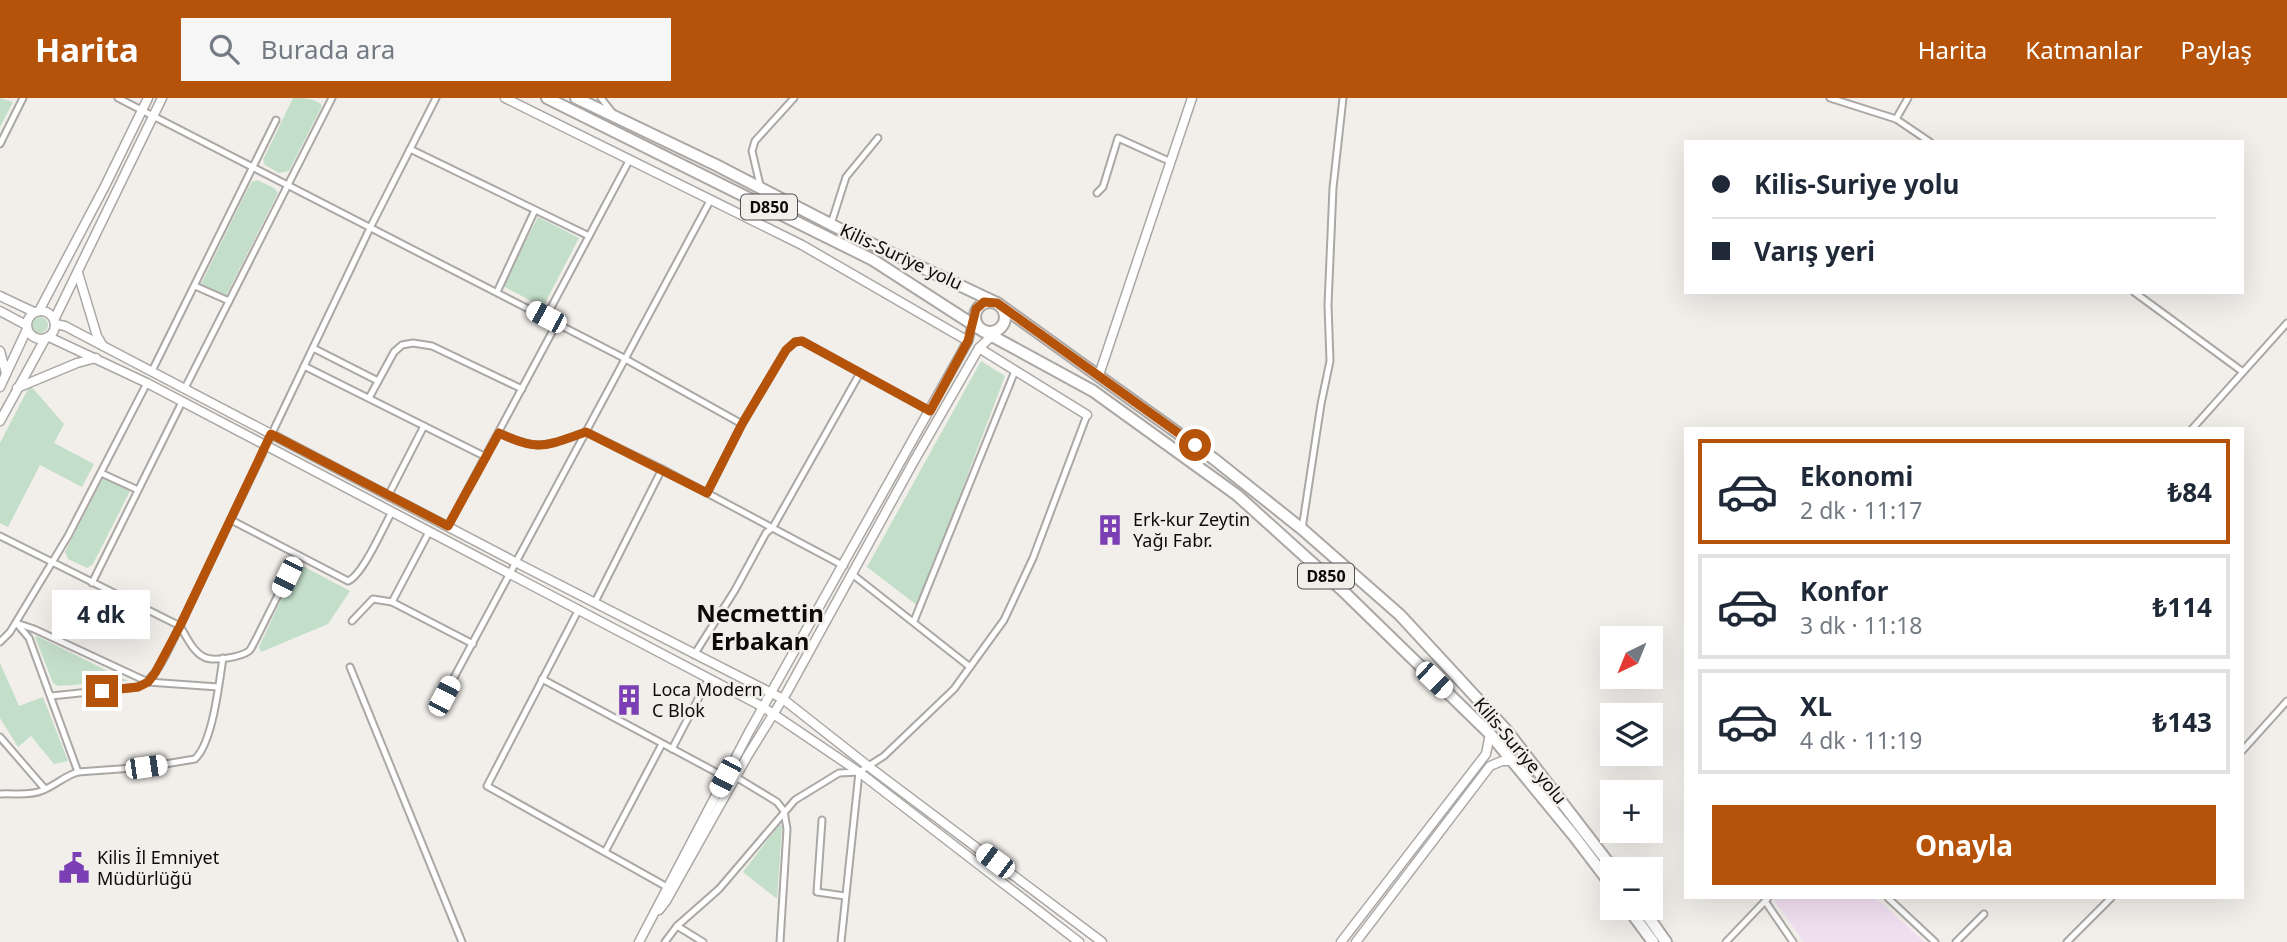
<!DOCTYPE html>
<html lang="tr">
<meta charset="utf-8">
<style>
body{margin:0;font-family:"Noto Sans",sans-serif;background:#f6f6f7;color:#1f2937;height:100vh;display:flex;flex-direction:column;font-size:26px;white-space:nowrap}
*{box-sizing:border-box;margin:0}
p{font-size:23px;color:#747a83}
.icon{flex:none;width:38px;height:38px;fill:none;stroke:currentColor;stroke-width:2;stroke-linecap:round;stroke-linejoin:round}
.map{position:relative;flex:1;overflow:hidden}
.details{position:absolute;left:1684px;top:329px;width:560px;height:472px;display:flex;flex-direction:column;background:#fff;border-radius:0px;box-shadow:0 7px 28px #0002}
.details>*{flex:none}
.banner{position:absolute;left:1684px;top:42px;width:560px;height:154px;border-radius:0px;box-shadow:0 7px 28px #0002;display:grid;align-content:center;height:154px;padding:0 28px;background:#fff}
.needle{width:46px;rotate:223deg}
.buttons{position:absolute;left:1600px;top:528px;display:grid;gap:14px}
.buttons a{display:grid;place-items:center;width:63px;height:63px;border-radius:0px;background:#fff;box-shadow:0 7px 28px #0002;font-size:35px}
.end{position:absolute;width:32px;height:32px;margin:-16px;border:9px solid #b45309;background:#fff;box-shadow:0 0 0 4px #fff}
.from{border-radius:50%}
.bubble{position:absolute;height:49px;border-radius:0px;background:#fff;box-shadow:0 7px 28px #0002;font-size:23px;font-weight:700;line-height:49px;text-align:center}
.car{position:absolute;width:21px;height:42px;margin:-21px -10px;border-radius:9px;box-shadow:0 0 5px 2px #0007;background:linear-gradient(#fff 24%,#345 0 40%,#fff 0 76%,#345 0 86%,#fff 0)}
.banner b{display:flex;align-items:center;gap:24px;height:66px;font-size:26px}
.banner b+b{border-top:2px solid #e0e1e3}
.banner i{width:18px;height:18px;background:#1f2937}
ul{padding:12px 0 0;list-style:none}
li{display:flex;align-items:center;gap:21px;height:105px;margin:0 14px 10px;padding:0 14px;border:4px solid #e0e1e3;border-radius:0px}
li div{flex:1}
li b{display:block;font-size:26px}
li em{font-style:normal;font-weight:700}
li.current{border-color:#b45309}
li>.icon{width:63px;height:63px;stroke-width:1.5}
.action{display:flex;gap:14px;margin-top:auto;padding:14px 28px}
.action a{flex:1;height:80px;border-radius:0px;background:#b45309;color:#fff;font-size:28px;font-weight:700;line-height:80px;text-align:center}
header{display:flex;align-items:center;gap:42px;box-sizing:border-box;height:98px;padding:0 35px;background:#b45309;color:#fff}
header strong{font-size:33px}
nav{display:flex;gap:38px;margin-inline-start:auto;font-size:24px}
.search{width:490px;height:63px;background:#f6f6f7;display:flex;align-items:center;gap:18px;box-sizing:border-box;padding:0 24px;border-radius:0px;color:#747a83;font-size:26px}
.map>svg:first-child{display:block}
.education{fill:#f0dff1}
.green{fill:#c3dec9}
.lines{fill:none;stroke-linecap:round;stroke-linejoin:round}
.street-casing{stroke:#aba7a4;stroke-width:9}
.secondary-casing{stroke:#aba7a4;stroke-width:11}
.highway-casing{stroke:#aba7a4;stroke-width:14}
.street{stroke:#fff;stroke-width:5}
.secondary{stroke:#fff;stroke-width:8}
.highway{stroke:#fff;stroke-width:10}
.route{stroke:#b45309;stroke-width:9}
.labels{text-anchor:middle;stroke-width:5;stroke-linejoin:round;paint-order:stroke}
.shield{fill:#f2efeb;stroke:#514f4e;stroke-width:2}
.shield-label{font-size:16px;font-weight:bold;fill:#0c0b0a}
.street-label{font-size:18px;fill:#0c0b0a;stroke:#f2efeb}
.poi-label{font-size:18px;fill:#0c0b0a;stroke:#f2efeb;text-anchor:start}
.district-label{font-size:24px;font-weight:bold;fill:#0c0b0a;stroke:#f2efeb}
</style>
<header>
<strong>Harita</strong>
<div class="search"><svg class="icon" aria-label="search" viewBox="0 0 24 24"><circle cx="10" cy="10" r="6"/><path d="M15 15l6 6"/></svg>Burada ara</div>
<nav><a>Harita</a><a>Katmanlar</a><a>Paylaş</a></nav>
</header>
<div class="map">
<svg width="2287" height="844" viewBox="0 0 2287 844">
<rect width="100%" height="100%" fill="#f2efeb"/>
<path class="education" d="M1776,800H1873L1882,805L1924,844H1804L1774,802Z"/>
<g class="green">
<path d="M0,0L13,4L0,29Z"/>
<path d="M293,0C303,0 317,0 322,8L289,73L279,75L265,67L263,62Z"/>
<path d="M257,82L274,90L278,95L226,198L201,186L248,90L252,84Z"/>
<path d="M538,119L579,140L543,209L503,188Z"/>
<circle cx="40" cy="227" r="8"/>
<path d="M981,263L1005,278L918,508L867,469Z"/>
<path d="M30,287L64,326L54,345L94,366L82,389L40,367L8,429L0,425V345Z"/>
<path d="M103,380L130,393L93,466L87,470L68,461L65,454Z"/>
<path d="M299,466L350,493L328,526L261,554L259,549L296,469Z"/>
<path d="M37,538L126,582L128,583L58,588L53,585L35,539Z"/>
<path d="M0,565L19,608L43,599L68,663L54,666L31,638L18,649L0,620Z"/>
<path d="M779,727L782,728L777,801L743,774Z"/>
</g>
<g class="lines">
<defs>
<g id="street">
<path d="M118,0L620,258L742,326"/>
<path d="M601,0L612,14"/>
<path d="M1830,0L1896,21L1930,44"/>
<path d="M1896,21L1908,0"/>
<path d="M0,46L23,0"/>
<path d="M410,51L589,138"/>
<path d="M760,87L752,53L755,43L794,0"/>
<path d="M1097,95L1103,89L1118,40L1171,64"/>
<path d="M831,126L846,79L878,40"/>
<path d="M195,188L229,203"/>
<path d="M497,194L535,112"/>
<path d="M2134,194L2243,274"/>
<path d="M546,219L630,61"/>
<path d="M313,250L378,283"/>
<path d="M304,268L486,359"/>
<path d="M152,273L276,22"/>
<path d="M185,290L332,0"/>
<path d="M369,300L394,254L402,247L413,245L432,248L522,291"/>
<path d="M2192,331L2287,225"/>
<path d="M499,335C540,354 545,348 586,334L662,371L844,468"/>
<path d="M101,375L138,392"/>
<path d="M707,395L742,326L786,252L795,244L802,243L930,313"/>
<path d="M388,398L424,328"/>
<path d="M231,422L348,483C363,477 383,429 392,414"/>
<path d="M448,428L557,225"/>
<path d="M1302,431L1321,306L1330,263L1328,207L1333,90L1343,0"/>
<path d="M0,438L180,528C186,538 193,554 204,559C213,564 241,559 249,553C252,550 253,546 255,543L298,457"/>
<path d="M852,476L970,569"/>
<path d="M92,485L182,304"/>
<path d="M392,504L429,434"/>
<path d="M595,504L662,371"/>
<path d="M579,511L487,688L667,789"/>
<path d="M352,523L373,501L392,504L473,546"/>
<path d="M914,523L1015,273"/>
<path d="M16,525L34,531L148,584L218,589"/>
<path d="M18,527L29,540L78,674"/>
<path d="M0,544L10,534L68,438L147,285"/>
<path d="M694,557L735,492L766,435L773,429L860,275"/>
<path d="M350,569L462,844"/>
<path d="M542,581L725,679"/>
<path d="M51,598L138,589C160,578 169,548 180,528L371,128L436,0"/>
<path d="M444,598L711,101"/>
<path d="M0,639L45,691"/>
<path d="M672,651L709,580"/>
<path d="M2242,653L2287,603"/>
<path d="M736,679L777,704L784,713L787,731L780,844"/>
<path d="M0,696C13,695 29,698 41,693C55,688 64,678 78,674L147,669L195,661C213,644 219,585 223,560"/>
<path d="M822,722L817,794L845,798"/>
<path d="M605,754L662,646"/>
<path d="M1888,800L1935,844"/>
<path d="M1765,803L1793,844"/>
<path d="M677,828L703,844"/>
<path d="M665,844L677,828L719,791L795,702L839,675L859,674L884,658L954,591L1004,522L1033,460L1087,317"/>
<path d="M841,844L859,674"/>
<path d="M1726,844L1768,800"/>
<path d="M1956,844L1984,816"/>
<path d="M2067,844L2111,800"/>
</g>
<g id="secondary">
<path d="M505,0L802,147L968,243"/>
<path d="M78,175L97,238L103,248"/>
<path d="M0,198L34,214"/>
<circle cx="41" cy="227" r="14"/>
<path d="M0,213L26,227"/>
<path d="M39,213L105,88L148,0"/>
<path d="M54,222L162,0"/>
<path d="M55,226L65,228L517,465L783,601L868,668L1102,844"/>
<path d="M49,239L147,285L763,609L859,674L1079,844"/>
<path d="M979,250L1087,317"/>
<path d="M0,253L6,275"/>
<path d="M1099,277L1192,0"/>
<path d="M0,289L27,231"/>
<path d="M17,290L77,265L96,260"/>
<path d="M0,323L45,241"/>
<path d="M659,812L666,803L748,657L787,594L914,363L979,250L997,233"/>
<path d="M639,844L749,634L968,243L975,216"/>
<path d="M1341,844L1486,656L1490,636"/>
<path d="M1356,844L1490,668L1502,663H1513"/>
</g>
<g id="highway">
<path d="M547,0L873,162L983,233L1093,293L1237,397L1341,491L1490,636L1574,738L1612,788"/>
<path d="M576,0L716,67L836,129L997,205L1214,361L1302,431L1400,517L1507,633L1614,772"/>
<circle cx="990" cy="219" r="15"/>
<path d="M1628,810L1653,844"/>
<path d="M1642,810L1666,844"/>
</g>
</defs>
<use href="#street" class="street-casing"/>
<use href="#secondary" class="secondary-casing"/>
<use href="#highway" class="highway-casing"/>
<use href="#street" class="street"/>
<use href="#secondary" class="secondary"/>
<use href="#highway" class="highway"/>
</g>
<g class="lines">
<path class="route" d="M102,593L138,589L148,584L155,575L180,528L271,336L448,428L499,335C539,354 545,348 586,334L707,395L742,326L786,252L795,244L802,243L930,313L968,243L976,211L984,204L997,205L1195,347"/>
</g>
<defs>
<symbol id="building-bare" viewBox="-9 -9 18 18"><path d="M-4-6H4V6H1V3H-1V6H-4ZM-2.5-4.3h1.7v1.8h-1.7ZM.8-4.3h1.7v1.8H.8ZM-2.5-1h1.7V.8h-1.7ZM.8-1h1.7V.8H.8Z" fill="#7c3eb4" stroke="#f2efeb" stroke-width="2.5" paint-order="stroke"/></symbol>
<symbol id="civic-bare" viewBox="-9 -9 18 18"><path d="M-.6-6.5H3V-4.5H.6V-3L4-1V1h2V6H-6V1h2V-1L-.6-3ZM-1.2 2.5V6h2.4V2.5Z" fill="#7c3eb4" stroke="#f2efeb" stroke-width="2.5" paint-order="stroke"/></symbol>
</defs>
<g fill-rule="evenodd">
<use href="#building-bare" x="1088" y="410" width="44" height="44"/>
<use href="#building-bare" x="607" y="580" width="44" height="44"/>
<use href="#civic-bare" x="52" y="748" width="44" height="44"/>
</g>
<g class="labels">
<g class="shield">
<rect x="741" y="96.5" width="56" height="25" rx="5"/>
<rect x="1298" y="465.5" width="56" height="25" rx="5"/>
</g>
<g class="shield-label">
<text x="769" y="115">D850</text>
<text x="1326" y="484">D850</text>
</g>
<g class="street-label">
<text transform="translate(901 159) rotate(25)" y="6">Kilis-Suriye yolu</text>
<text transform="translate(1520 653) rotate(50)" y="6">Kilis-Suriye yolu</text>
</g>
<g class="poi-label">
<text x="1133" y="428">Erk-kur Zeytin<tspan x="1133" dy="21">Yağı Fabr.</tspan></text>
<text x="652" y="598">Loca Modern<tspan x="652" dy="21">C Blok</tspan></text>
<text x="97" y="766">Kilis İl Emniyet<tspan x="97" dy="21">Müdürlüğü</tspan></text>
</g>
<g class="district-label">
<text x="760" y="524">Necmettin<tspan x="760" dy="28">Erbakan</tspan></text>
</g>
</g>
</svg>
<div class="buttons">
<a><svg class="needle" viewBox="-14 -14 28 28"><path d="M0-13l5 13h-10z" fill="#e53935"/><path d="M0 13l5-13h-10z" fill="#747a83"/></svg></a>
<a><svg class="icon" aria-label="layers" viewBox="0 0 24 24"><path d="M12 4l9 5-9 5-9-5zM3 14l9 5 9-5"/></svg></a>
<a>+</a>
<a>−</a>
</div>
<i class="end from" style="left:1195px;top:347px"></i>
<i class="end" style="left:102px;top:593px"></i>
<div class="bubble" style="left:52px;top:492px;width:98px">4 dk</div>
<i class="car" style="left:546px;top:219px;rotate:298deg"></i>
<i class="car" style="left:287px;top:479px;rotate:206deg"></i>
<i class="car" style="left:1434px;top:582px;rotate:134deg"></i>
<i class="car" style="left:444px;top:598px;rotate:28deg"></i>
<i class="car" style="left:146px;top:669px;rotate:82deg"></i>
<i class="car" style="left:725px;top:679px;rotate:208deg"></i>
<i class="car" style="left:995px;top:763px;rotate:307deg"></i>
<div class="banner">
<b><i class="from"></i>Kilis-Suriye yolu</b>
<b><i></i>Varış yeri</b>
</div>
<section class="details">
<ul>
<li class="current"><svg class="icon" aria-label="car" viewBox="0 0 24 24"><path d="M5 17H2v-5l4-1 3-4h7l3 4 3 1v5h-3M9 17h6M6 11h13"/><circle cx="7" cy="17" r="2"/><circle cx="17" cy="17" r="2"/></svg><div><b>Ekonomi</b><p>2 dk · 11:17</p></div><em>₺84</em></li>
<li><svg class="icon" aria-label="car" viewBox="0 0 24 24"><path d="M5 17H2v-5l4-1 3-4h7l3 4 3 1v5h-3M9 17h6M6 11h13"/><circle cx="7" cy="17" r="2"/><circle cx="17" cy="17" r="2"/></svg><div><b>Konfor</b><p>3 dk · 11:18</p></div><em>₺114</em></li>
<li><svg class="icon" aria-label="car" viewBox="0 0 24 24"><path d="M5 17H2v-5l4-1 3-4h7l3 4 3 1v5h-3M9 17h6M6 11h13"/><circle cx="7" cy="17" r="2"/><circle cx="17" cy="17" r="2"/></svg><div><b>XL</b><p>4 dk · 11:19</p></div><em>₺143</em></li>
</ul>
<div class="action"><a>Onayla</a></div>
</section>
</div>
